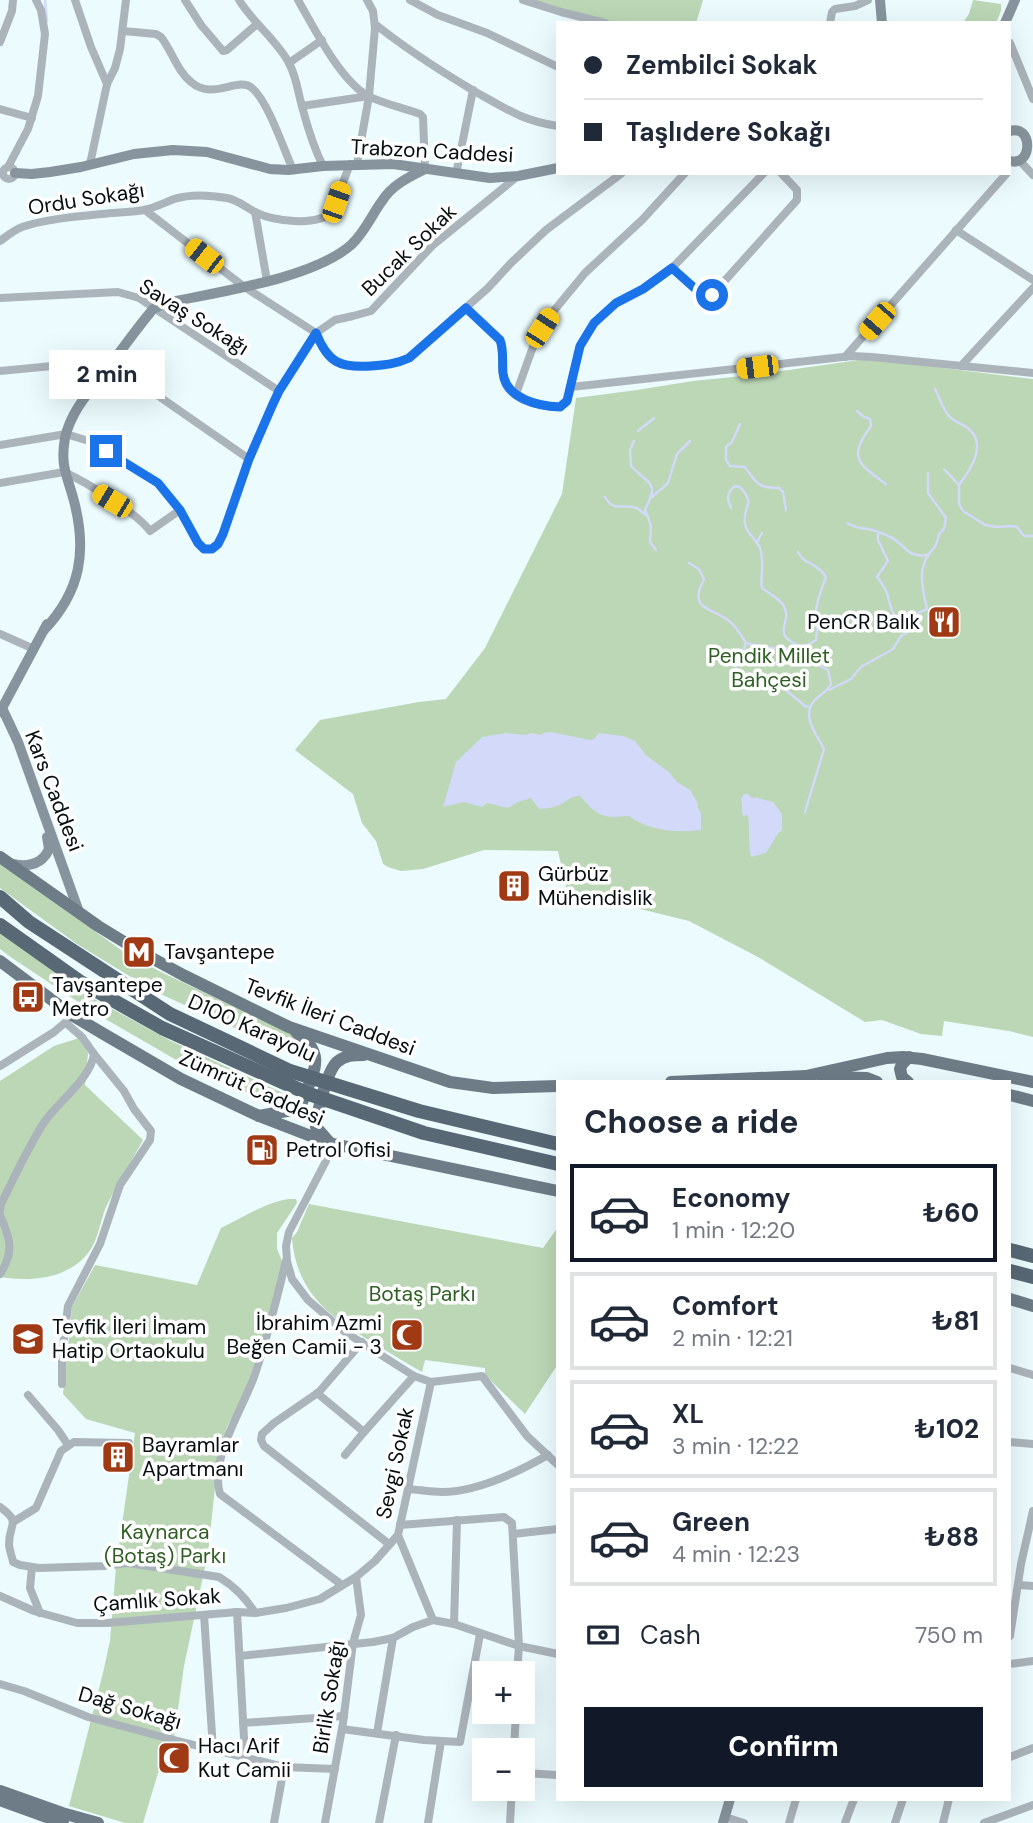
<!DOCTYPE html>
<meta charset="utf-8">
<style>
body{margin:0;font-family:"DM Sans",sans-serif;background:#f2f2f3;color:#1f2937;height:100vh;display:flex;flex-direction:column;font-size:26px;white-space:nowrap}
*{box-sizing:border-box;margin:0}
p{font-size:23px;color:#747a83}
.icon{flex:none;width:38px;height:38px;fill:none;stroke:currentColor;stroke-width:2;stroke-linecap:round;stroke-linejoin:round}
.map{position:relative;flex:1;overflow:hidden}
.side{position:absolute;left:556px;top:1080px;width:455px;height:721px;display:flex;flex-direction:column;background:#fff;border-radius:0px;box-shadow:0 7px 28px #0002}
.side>*{flex:none}
.banner{position:absolute;left:556px;top:21px;width:455px;height:154px;border-radius:0px;box-shadow:0 7px 28px #0002;display:grid;align-content:center;height:154px;padding:0 28px;background:#fff}
.buttons{position:absolute;left:472px;top:1661px;display:grid;gap:14px}
.buttons a{display:grid;place-items:center;width:63px;height:63px;border-radius:0px;background:#fff;box-shadow:0 7px 28px #0002;font-size:35px}
.end{position:absolute;width:32px;height:32px;margin:-16px;border:9px solid #1a73e8;background:#fff;box-shadow:0 0 0 4px #fff}
.from{border-radius:50%}
.bubble{position:absolute;height:49px;border-radius:0px;background:#fff;box-shadow:0 7px 28px #0002;font-size:23px;font-weight:800;line-height:49px;text-align:center}
.car{position:absolute;width:21px;height:42px;margin:-21px -10px;border-radius:9px;box-shadow:0 0 5px 2px #0007;background:linear-gradient(#f5c518 24%,#345 0 40%,#f5c518 0 76%,#345 0 86%,#f5c518 0)}
.banner b{display:flex;align-items:center;gap:24px;height:66px;font-size:26px}
.banner b+b{border-top:2px solid #e0e1e3}
.banner i{width:18px;height:18px;background:#1f2937}
ul{padding:0;list-style:none}
li{display:flex;align-items:center;gap:21px;height:98px;margin:0 14px 10px;padding:0 14px;border:4px solid #e0e1e3;border-radius:0px}
li div{flex:1}
li b{display:block;font-size:26px}
li em{font-style:normal;font-weight:800}
li.selected{border-color:#111827}
li>.icon{width:63px;height:63px;stroke-width:1.5}
h2{padding:0 28px;font-size:32px;line-height:84px}
.pay{display:flex;align-items:center;gap:18px;height:77px;padding:0 28px;font-size:26px}
.pay p{margin-inline-start:auto}
.primary-button{display:flex;gap:14px;margin-top:auto;padding:14px 28px}
.primary-button a{flex:1;height:80px;border-radius:0px;background:#111827;color:#fff;font-size:28px;font-weight:800;line-height:80px;text-align:center}
.map>svg:first-child{display:block}
.green{fill:#bbd7b5}
.water{fill:#d2d9f9}
.lines{fill:none;stroke-linecap:round;stroke-linejoin:round}
.stream{stroke:#d2d9f9;stroke-width:2.5}
.street{stroke:#acb4bb;stroke-width:8}
.secondary{stroke:#88949d;stroke-width:10}
.primary{stroke:#6e7c88;stroke-width:12}
.highway{stroke:#586875;stroke-width:14}
.route{stroke:#1a73e8;stroke-width:9}
.labels{text-anchor:middle;stroke-width:7;stroke-linejoin:round;paint-order:stroke}
.street-label{font-size:21px;fill:#050d0f;stroke:#fff}
.poi-label{font-size:21px;fill:#050d0f;stroke:#fff;text-anchor:start}
.park-label{font-size:21px;fill:#2e5f23;stroke:#fff}
</style>
<div class="map">
<svg width="1033" height="1823" viewBox="0 0 1033 1823">
<rect width="100%" height="100%" fill="#ebfbfe"/>
<g class="green">
<path d="M532,0H703L696,23L606,22Z"/>
<path d="M973,0L1001,4V11L996,23H963L969,14Z"/>
<path d="M859,360H878L1033,379V1037L1009,1031L944,1021L942,1036L921,1034L882,1020L865,1022L758,957L689,921L567,891L558,851L484,850L423,869L401,871L388,867L383,864L376,841L362,823L353,794L295,750L320,720L419,702L446,699L485,648L562,494L576,398L637,390L693,381L753,375Z"/>
<path d="M0,863L128,955L165,974L294,1035L306,1045L304,1057L302,1059L154,991L77,944L0,888Z"/>
<path d="M0,932L83,993L169,1040L287,1095L285,1101L275,1104L192,1069L95,1013L12,958L0,949Z"/>
<path d="M79,1038L88,1053L85,1085L143,1140C131,1162 117,1184 106,1207C100,1221 99,1238 89,1252C68,1279 32,1282 0,1277V1081L54,1046Z"/>
<path d="M289,1199H296L297,1203L277,1233V1249L283,1263L260,1347L243,1396L227,1427L218,1459L208,1553L184,1666L174,1738L167,1743L143,1823H125L69,1806L103,1673L110,1641L116,1567L135,1433L86,1419L63,1394L72,1307L95,1265L197,1285L221,1228C242,1218 266,1202 289,1199Z"/>
<path d="M309,1204L543,1248L558,1227V1364L525,1414L485,1375V1368L425,1360L422,1372C407,1364 394,1355 380,1347C334,1319 297,1297 292,1238L297,1232Z"/>
</g>
<g class="water">
<path d="M551,732L590,740L594,739L599,733L623,736L635,741L647,756L669,772L677,782L690,790L698,804V808L701,813V830C677,833 648,831 629,816C601,818 599,817 580,796C569,796 566,803 557,806C552,808 545,808 539,809L531,798L518,802L508,808L487,803L482,807L464,802L443,807L456,762L482,737L506,733L525,735L532,733L540,735L544,733Z"/>
<path d="M744,794H748L752,798L758,797V798L773,802L782,814V831L779,832L766,853L751,857C748,846 750,828 748,815L743,816C741,810 743,805 741,799Z"/>
</g>
<g class="lines">
<g class="stream">
<path d="M45,0L47,21"/>
<path d="M935,389C940,398 943,412 951,418C957,423 965,425 970,430C987,445 969,472 959,485"/>
<path d="M857,411L864,417L870,419L871,426C848,458 857,463 886,484"/>
<path d="M740,424L732,442L726,447V460L730,466L745,467C757,484 758,488 779,488L783,492L786,510"/>
<path d="M638,431L654,418"/>
<path d="M634,441L630,450L631,466C649,485 660,482 645,509L651,526L650,542L656,550"/>
<path d="M944,469L959,485V504L963,511L985,525L997,527L1011,526L1017,527L1024,536H1033"/>
<path d="M605,497C614,513 623,503 636,508C637,508 645,514 646,515"/>
<path d="M652,497L668,483L677,454L690,441"/>
<path d="M731,508C727,498 726,494 735,486L740,487C757,506 742,504 745,524C747,534 756,539 760,548C765,562 760,574 762,588C768,593 780,599 784,606C793,627 768,633 802,647L804,650"/>
<path d="M847,523C858,529 857,527 868,529C875,530 884,534 890,537C906,544 905,558 928,555"/>
<path d="M878,533V540L888,561L877,577C883,584 887,591 889,600C891,608 891,611 896,618L909,617L927,609C923,590 917,571 929,554C935,547 938,543 939,534L944,529L946,518L928,493V473"/>
<path d="M757,542L762,533"/>
<path d="M689,563L699,569L704,579C688,610 710,607 728,620C736,626 741,635 746,643C766,648 798,654 816,640C818,627 816,623 816,611C817,599 822,588 826,577C817,562 805,566 798,552"/>
<path d="M746,643L736,667L739,676L750,680L766,679L775,681L805,706L809,707"/>
<path d="M829,690L851,679L861,667L893,649L901,636L909,631L910,627"/>
<path d="M805,812L824,749C817,734 801,717 814,701C820,694 827,692 831,684L828,670L809,660"/>
</g>
<g class="street">
<path d="M75,0L91,47L107,84"/>
<path d="M185,0L201,25L223,51L227,50L257,24"/>
<path d="M239,0C253,23 276,39 289,63C297,78 298,94 303,110C308,129 314,148 323,166"/>
<path d="M298,0C314,28 340,80 368,96C384,104 404,108 420,114L423,117L425,169"/>
<path d="M410,0L438,15L487,33L558,67"/>
<path d="M523,0L561,12L605,23"/>
<path d="M830,23L832,12L835,9L855,6L868,0"/>
<path d="M375,24C406,49 439,70 474,91C505,108 522,121 558,126"/>
<path d="M123,31L156,34L161,37C172,51 177,71 191,82C213,101 238,76 252,88C268,101 284,150 293,170"/>
<path d="M0,42L12,11L13,0"/>
<path d="M1010,43L1033,99"/>
<path d="M289,63L322,40"/>
<path d="M302,106L369,96"/>
<path d="M0,109L32,118"/>
<path d="M1020,161L1033,175"/>
<path d="M90,164L107,84L115,68L120,49L126,0"/>
<path d="M357,164L369,96L375,28L373,11L367,0"/>
<path d="M8,167L28,129L38,96L45,34L41,10L36,0"/>
<circle cx="9" cy="173" r="6"/>
<path d="M456,174L473,90"/>
<path d="M145,210L243,286L316,333"/>
<path d="M255,212L267,281"/>
<path d="M956,230L1033,280"/>
<path d="M0,241C7,236 14,230 22,227C49,218 84,216 112,213C122,212 134,212 144,210C154,208 164,203 174,199C190,194 210,195 227,198C238,200 245,207 255,212C273,221 316,227 332,212L350,164"/>
<path d="M672,268L700,293L708,297L712,295L797,200V190L781,173"/>
<path d="M0,298L118,292L139,298L279,391"/>
<path d="M466,308L500,340C504,352 500,366 504,379C510,401 540,406 560,407L567,401L580,346L594,323L616,303L643,289L672,268L764,173"/>
<path d="M316,333C328,364 340,368 371,366C385,365 396,364 409,358L488,288L511,263L546,230L622,173"/>
<path d="M845,357L1007,173"/>
<path d="M961,366L1033,288"/>
<path d="M0,371L83,363H111L249,459"/>
<path d="M571,387L852,356L872,357L1033,373"/>
<path d="M516,394L534,344L552,313L585,273L642,220L685,173"/>
<path d="M0,445L66,434L92,442L158,483L180,510L198,543L204,549H212L218,543L223,534L249,459L272,406L279,391L316,333L335,320L353,316L371,311L432,246L518,176"/>
<path d="M0,483L64,472C86,482 137,513 150,531L180,510"/>
<path d="M0,634L34,649"/>
<path d="M0,1066L54,1032L67,1021"/>
<path d="M329,1143L326,1161L289,1232L286,1246L287,1261L292,1279L308,1300L345,1332L414,1376L431,1382L482,1376L527,1436L558,1465"/>
<path d="M0,1211L1,1204C15,1176 28,1147 45,1121C59,1101 91,1078 94,1054L82,1037L66,1023"/>
<path d="M0,1215C10,1238 15,1251 0,1274"/>
<path d="M286,1261C277,1298 268,1335 256,1371C245,1407 209,1456 220,1494L342,1585"/>
<path d="M362,1342L319,1392L274,1423L262,1434L261,1440L264,1446L389,1544"/>
<path d="M1010,1368L1033,1375"/>
<path d="M62,1384V1354L68,1306L100,1244L120,1185L150,1140L151,1131L134,1109L124,1091L94,1054"/>
<path d="M317,1393L364,1432L414,1376"/>
<path d="M28,1395L58,1430L68,1445"/>
<path d="M1010,1442L1033,1444"/>
<path d="M345,1455L364,1432"/>
<path d="M408,1489C420,1490 431,1492 442,1492C477,1492 518,1472 548,1455"/>
<path d="M0,1507C22,1523 9,1523 9,1544C9,1549 12,1556 13,1562L20,1565L39,1568L104,1566L128,1563L219,1577C234,1586 246,1598 255,1613"/>
<path d="M13,1522L36,1508L61,1451L74,1442L129,1443"/>
<path d="M400,1525L504,1517L512,1523L519,1646L517,1673"/>
<path d="M513,1534L558,1529"/>
<path d="M398,1535L433,1620"/>
<path d="M32,1567L30,1588L40,1613"/>
<path d="M1019,1585L1033,1586"/>
<path d="M0,1596L34,1611L77,1623H107L237,1612L255,1613L286,1608L320,1599L356,1577L375,1561L398,1535L431,1382"/>
<path d="M237,1612L245,1756"/>
<path d="M204,1615L213,1749"/>
<path d="M454,1624L457,1520"/>
<path d="M1010,1636L1021,1564L1033,1511"/>
<path d="M240,1656L373,1642L393,1638L413,1627L433,1620L454,1624L519,1646L558,1654"/>
<path d="M1010,1664L1033,1661"/>
<path d="M0,1684L24,1691L88,1717L178,1741L284,1767L335,1769"/>
<path d="M243,1723L344,1716"/>
<path d="M342,1729L424,1740L460,1742L480,1634"/>
<path d="M377,1733L393,1638"/>
<path d="M514,1750L516,1712"/>
<path d="M1010,1757L1033,1748"/>
<path d="M523,1773L558,1775"/>
<path d="M725,1817L744,1823"/>
<path d="M274,1823L284,1767"/>
<path d="M325,1823L343,1723L353,1643L361,1615L356,1577"/>
<path d="M379,1823L396,1735"/>
<path d="M428,1823L441,1741"/>
<path d="M510,1823L512,1788"/>
<path d="M789,1823L796,1799"/>
<path d="M845,1823L854,1799"/>
<path d="M895,1823L903,1799"/>
<path d="M943,1823L949,1799"/>
<path d="M984,1823L1033,1805"/>
</g>
<g class="secondary">
<path d="M880,0L882,23"/>
<path d="M1005,23L1015,0"/>
<path d="M1010,131C1033,124 1033,167 1010,161"/>
<path d="M15,173L32,174L50,172L81,167L134,154L173,150L207,152L270,169L288,170L323,166L393,164L490,178L518,176L558,168"/>
<path d="M44,630C81,591 87,551 74,501C67,475 60,466 65,438C71,410 93,387 110,365C123,348 135,331 149,314L153,309L166,303C217,292 312,279 351,245C365,232 371,216 382,201C392,185 409,177 425,169"/>
<path d="M2,708L18,742L79,912"/>
<path d="M0,712L47,624"/>
<path d="M12,864C27,867 42,865 49,849L47,837"/>
<path d="M723,1823L730,1799"/>
</g>
<g class="primary">
<path d="M0,857L98,926L139,951L183,975L289,1027L450,1082L493,1088L558,1086"/>
<path d="M0,961L72,1015L102,1033L181,1079L259,1116L329,1143L558,1191"/>
<path d="M822,1077L867,1078L877,1082"/>
<path d="M671,1082L806,1076L887,1058L903,1057L922,1059L1033,1082"/>
<path d="M908,1082L902,1077L900,1069L902,1064L909,1057"/>
<path d="M1010,1095L1033,1101"/>
<path d="M259,1116L292,1110L301,1105C312,1074 329,1055 296,1032"/>
<path d="M329,1142L316,1127C317,1112 327,1071 337,1062C345,1055 354,1055 364,1055"/>
<path d="M1010,1299L1033,1306"/>
<path d="M0,1791L62,1813L98,1823"/>
<path d="M0,1800L63,1823"/>
</g>
<g class="highway">
<path d="M0,897L29,922L170,1014L290,1071L419,1111L558,1144"/>
<path d="M0,925L79,981L162,1028L309,1094L424,1133L558,1164"/>
<path d="M1010,1250L1033,1256"/>
<path d="M1010,1271L1033,1277"/>
</g>
</g>
<g class="lines">
<path class="route" d="M106,451L158,483L180,510L198,543L204,549H212L218,544L223,534L249,459L272,406L279,391L316,333C328,363 340,368 371,366C385,365 396,364 409,358L466,308L500,340C504,350 502,362 503,373C506,399 538,406 560,407L567,401L580,346L594,323L616,303L643,289L672,268L700,293L708,297L712,295"/>
</g>
<defs>
<symbol id="restaurant-square" viewBox="-11 -11 22 22"><rect x="-9" y="-9" width="18" height="18" rx="4" fill="#a03a14" stroke="#fff"/><path d="M-5-6h1v4h1v-4h1v4h1v-4h1v5L-1.5 .5V6h-2V.5L-5-1ZM5-6V6H3V1.5H1.5Q1.5-4 5-6Z" fill="#fff"/></symbol>
<symbol id="building-square" viewBox="-11 -11 22 22"><rect x="-9" y="-9" width="18" height="18" rx="4" fill="#a03a14" stroke="#fff"/><path d="M-4-6H4V6H1V3H-1V6H-4ZM-2.5-4.3h1.7v1.8h-1.7ZM.8-4.3h1.7v1.8H.8ZM-2.5-1h1.7V.8h-1.7ZM.8-1h1.7V.8H.8Z" fill="#fff"/></symbol>
<symbol id="metro-square" viewBox="-11 -11 22 22"><rect x="-9" y="-9" width="18" height="18" rx="4" fill="#a03a14" stroke="#fff"/><path d="M-5.5 5V-5H-3L0 0L3-5H5.5V5H3V-.5L0 4L-3-.5V5Z" fill="#fff"/></symbol>
<symbol id="bus-square" viewBox="-11 -11 22 22"><rect x="-9" y="-9" width="18" height="18" rx="4" fill="#a03a14" stroke="#fff"/><path d="M-5-6H5V4H4V6H2V4H-2V6H-4V4H-5ZM-3.5-4V0h7V-4ZM-3.5 1.2v1.5H-2V1.2ZM2 1.2v1.5H3.5V1.2Z" fill="#fff"/></symbol>
<symbol id="fuel-square" viewBox="-11 -11 22 22"><rect x="-9" y="-9" width="18" height="18" rx="4" fill="#a03a14" stroke="#fff"/><path d="M-5.5-6h7V0h2V4h1.3V-2.5L3-4.5l.8-.8L6-3V5H2.5V1h-1V6h-7ZM-4.2-4.7v3.2H.2V-4.7Z" fill="#fff"/></symbol>
<symbol id="mosque-square" viewBox="-11 -11 22 22"><rect x="-9" y="-9" width="18" height="18" rx="4" fill="#a03a14" stroke="#fff"/><path d="M3.5-4.9A6 6 0 1 0 3.5 4.9A5 5 0 1 1 3.5-4.9Z" fill="#fff"/></symbol>
<symbol id="school-square" viewBox="-11 -11 22 22"><rect x="-9" y="-9" width="18" height="18" rx="4" fill="#a03a14" stroke="#fff"/><path d="M0-5L7-2L0 1L-7-2ZM-4 1L0 2.5L4 1V4Q0 6-4 4Z" fill="#fff"/></symbol>
</defs>
<g fill-rule="evenodd">
<use href="#restaurant-square" x="925" y="603" width="38" height="38"/>
<use href="#building-square" x="495" y="867" width="38" height="38"/>
<use href="#metro-square" x="120" y="933" width="38" height="38"/>
<use href="#bus-square" x="9" y="978" width="38" height="38"/>
<use href="#fuel-square" x="243" y="1131" width="38" height="38"/>
<use href="#mosque-square" x="388" y="1316" width="38" height="38"/>
<use href="#school-square" x="9" y="1320" width="38" height="38"/>
<use href="#building-square" x="99" y="1438" width="38" height="38"/>
<use href="#mosque-square" x="155" y="1739" width="38" height="38"/>
</g>
<g class="labels">
<g class="street-label">
<text transform="translate(432 151) rotate(3)" y="7">Trabzon Caddesi</text>
<text transform="translate(86 199) rotate(-9)" y="7">Ordu Sokağı</text>
<text transform="translate(409 250) rotate(-44)" y="7">Bucak Sokak</text>
<text transform="translate(194 317) rotate(32)" y="7">Savaş Sokağı</text>
<text transform="translate(54 791) rotate(69)" y="7">Kars Caddesi</text>
<text transform="translate(330 1017) rotate(21)" y="7">Tevfik İleri Caddesi</text>
<text transform="translate(252 1028) rotate(24)" y="7">D100 Karayolu</text>
<text transform="translate(252 1088) rotate(24)" y="7">Zümrüt Caddesi</text>
<text transform="translate(395 1463) rotate(-78)" y="7">Sevgi Sokak</text>
<text transform="translate(157 1600) rotate(-4)" y="7">Çamlık Sokak</text>
<text transform="translate(329 1697) rotate(-81)" y="7">Birlik Sokağı</text>
<text transform="translate(130 1708) rotate(16)" y="7">Dağ Sokağı</text>
</g>
<g class="poi-label">
<text x="920" y="629" text-anchor="end">PenCR Balık</text>
<text x="538" y="881">Gürbüz<tspan x="538" dy="24">Mühendislik</tspan></text>
<text x="164" y="959">Tavşantepe</text>
<text x="52" y="992">Tavşantepe<tspan x="52" dy="24">Metro</tspan></text>
<text x="286" y="1157">Petrol Ofisi</text>
<text x="382" y="1330" text-anchor="end">İbrahim Azmi<tspan x="382" dy="24">Beğen Camii - 3</tspan></text>
<text x="52" y="1334">Tevfik İleri İmam<tspan x="52" dy="24">Hatip Ortaokulu</tspan></text>
<text x="142" y="1452">Bayramlar<tspan x="142" dy="24">Apartmanı</tspan></text>
<text x="198" y="1753">Hacı Arif<tspan x="198" dy="24">Kut Camii</tspan></text>
</g>
<g class="park-label">
<text x="769" y="663">Pendik Millet<tspan x="769" dy="24">Bahçesi</tspan></text>
<text x="422" y="1301">Botaş Parkı</text>
<text x="165" y="1539">Kaynarca<tspan x="165" dy="24">(Botaş) Parkı</tspan></text>
</g>
</g>
</svg>
<div class="buttons">
<a>+</a>
<a>−</a>
</div>
<i class="end from" style="left:712px;top:295px"></i>
<i class="end" style="left:106px;top:451px"></i>
<div class="bubble" style="left:49px;top:350px;width:116px">2 min</div>
<i class="car" style="left:336px;top:202px;rotate:19deg"></i>
<i class="car" style="left:204px;top:256px;rotate:308deg"></i>
<i class="car" style="left:877px;top:321px;rotate:221deg"></i>
<i class="car" style="left:542px;top:328px;rotate:33deg"></i>
<i class="car" style="left:757px;top:367px;rotate:263deg"></i>
<i class="car" style="left:112px;top:501px;rotate:301deg"></i>
<div class="banner">
<b><i class="from"></i>Zembilci Sokak</b>
<b><i></i>Taşlıdere Sokağı</b>
</div>
<section class="side">
<h2>Choose a ride</h2>
<ul>
<li class="selected"><svg class="icon" aria-label="car" viewBox="0 0 24 24"><path d="M5 17H2v-5l4-1 3-4h7l3 4 3 1v5h-3M9 17h6M6 11h13"/><circle cx="7" cy="17" r="2"/><circle cx="17" cy="17" r="2"/></svg><div><b>Economy</b><p>1 min · 12:20</p></div><em>₺60</em></li>
<li><svg class="icon" aria-label="car" viewBox="0 0 24 24"><path d="M5 17H2v-5l4-1 3-4h7l3 4 3 1v5h-3M9 17h6M6 11h13"/><circle cx="7" cy="17" r="2"/><circle cx="17" cy="17" r="2"/></svg><div><b>Comfort</b><p>2 min · 12:21</p></div><em>₺81</em></li>
<li><svg class="icon" aria-label="car" viewBox="0 0 24 24"><path d="M5 17H2v-5l4-1 3-4h7l3 4 3 1v5h-3M9 17h6M6 11h13"/><circle cx="7" cy="17" r="2"/><circle cx="17" cy="17" r="2"/></svg><div><b>XL</b><p>3 min · 12:22</p></div><em>₺102</em></li>
<li><svg class="icon" aria-label="car" viewBox="0 0 24 24"><path d="M5 17H2v-5l4-1 3-4h7l3 4 3 1v5h-3M9 17h6M6 11h13"/><circle cx="7" cy="17" r="2"/><circle cx="17" cy="17" r="2"/></svg><div><b>Green</b><p>4 min · 12:23</p></div><em>₺88</em></li>
</ul>
<div class="pay"><svg class="icon" aria-label="cash" viewBox="0 0 24 24"><path d="M3 7h18v10H3z"/><circle cx="12" cy="12" r="2"/></svg>Cash<p>750 m</p></div>
<div class="primary-button"><a>Confirm</a></div>
</section>
</div>
